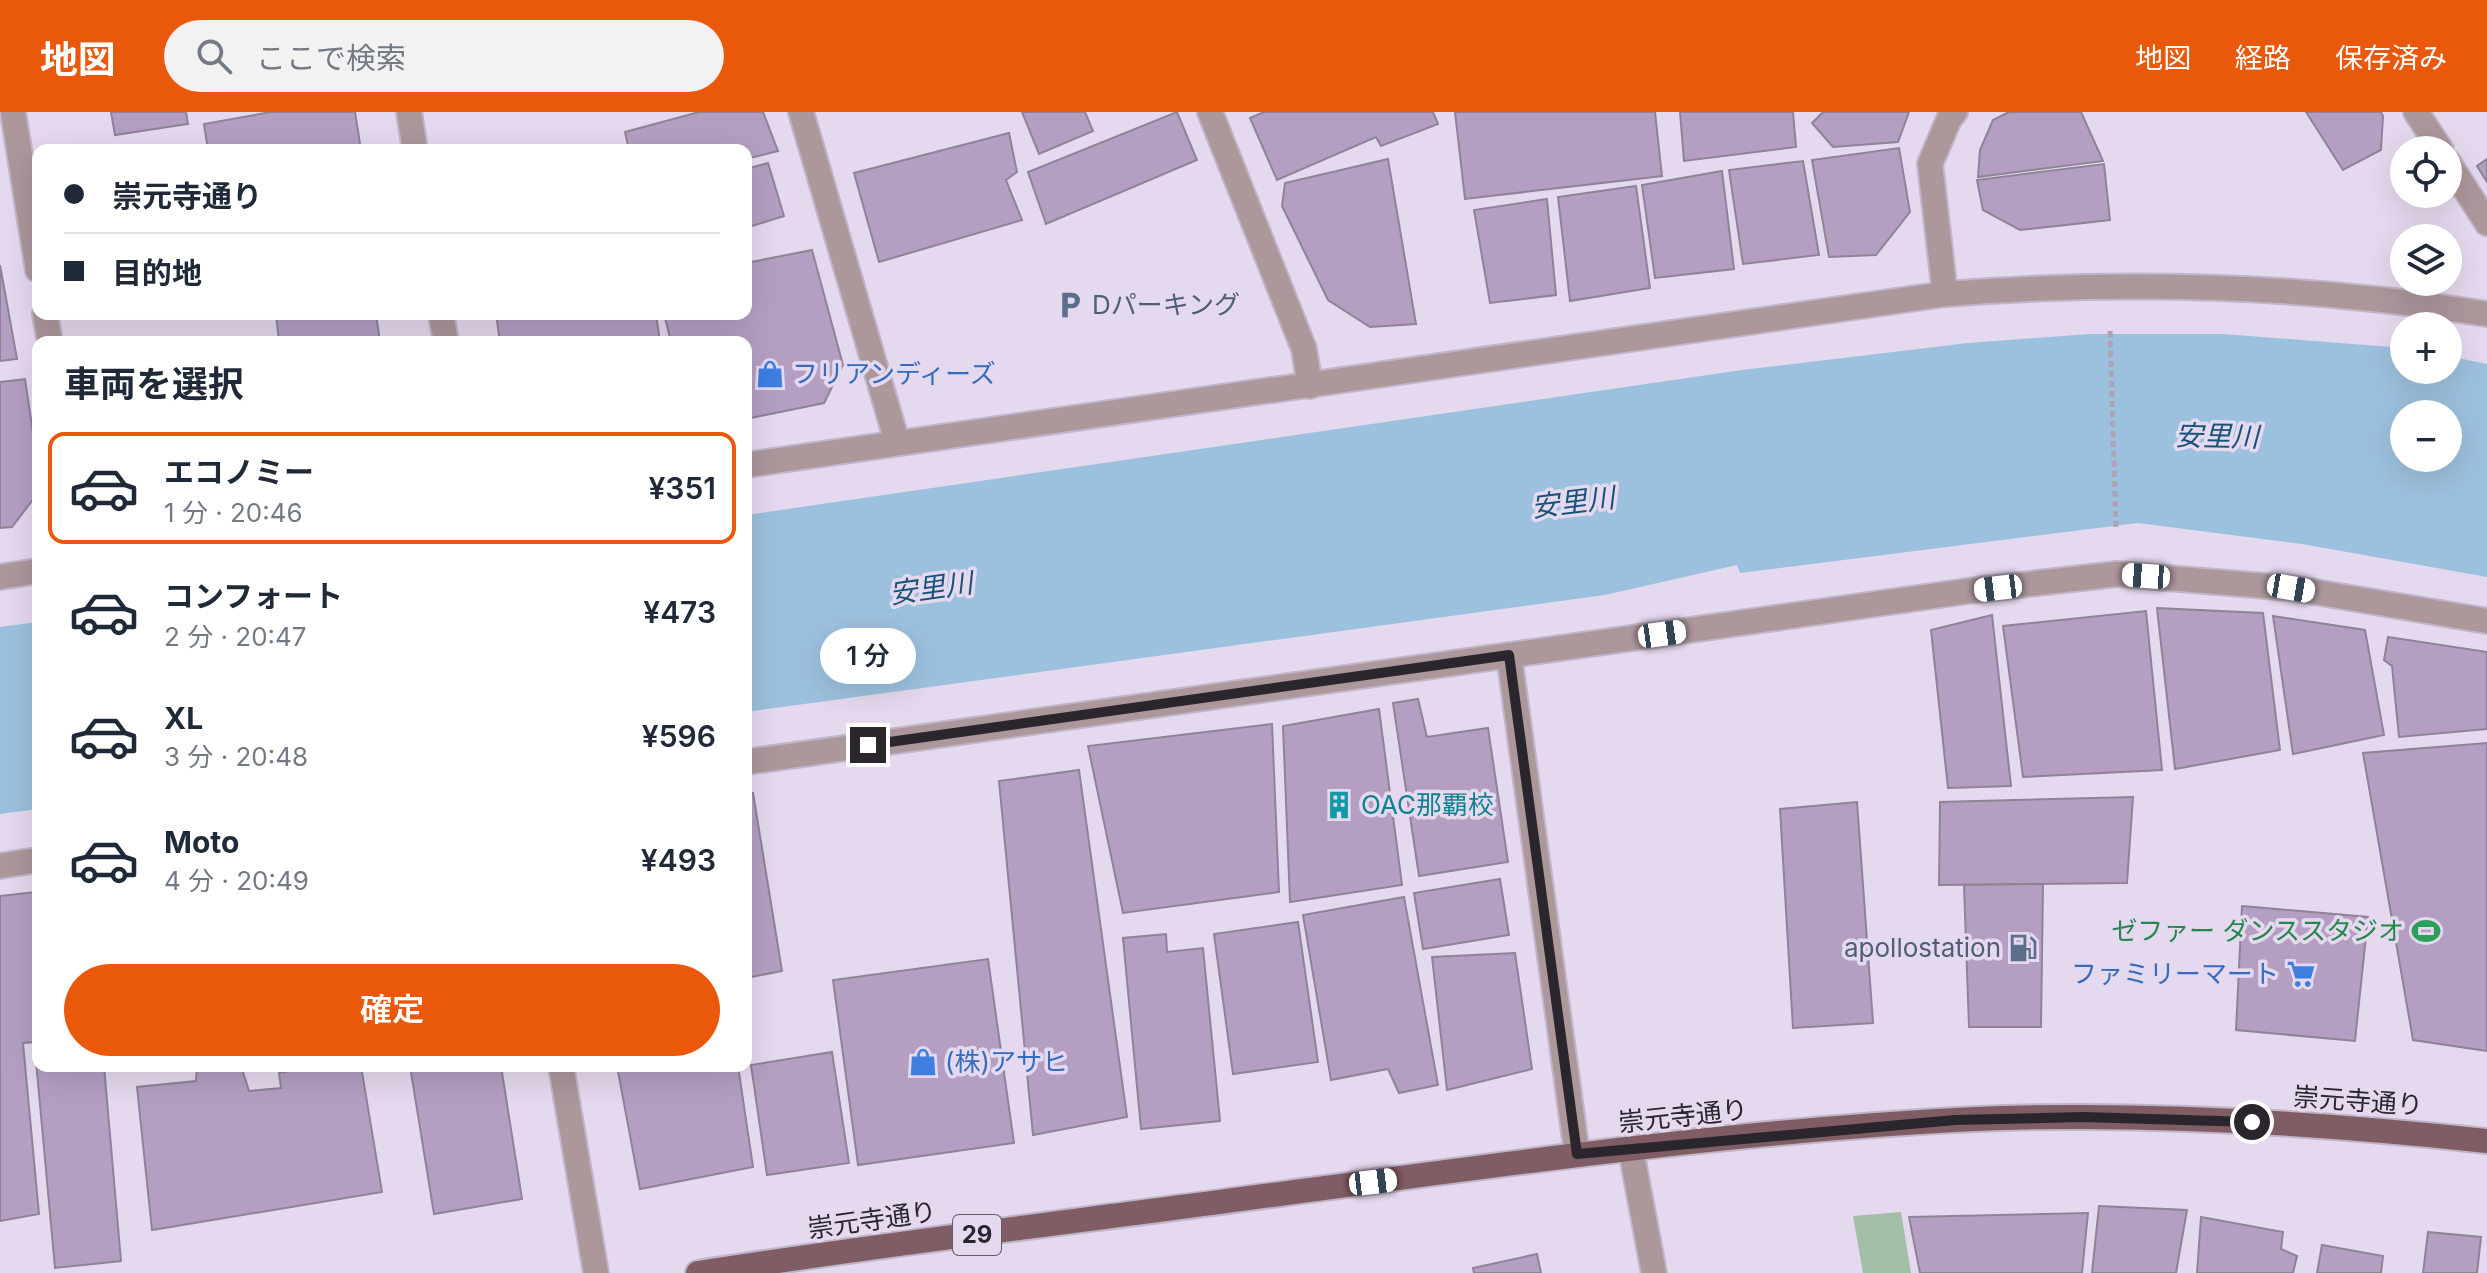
<!DOCTYPE html>
<html lang="ja">
<meta charset="utf-8">
<style>
body{margin:0;font-family:Inter,"Noto Sans JP",sans-serif;background:#f2f2f3;color:#1f2937;height:100vh;display:flex;flex-direction:column;font-size:30px;white-space:nowrap}
*{box-sizing:border-box;margin:0}
p{font-size:26px;color:#747a83}
.icon{flex:none;width:44px;height:44px;fill:none;stroke:currentColor;stroke-width:2;stroke-linecap:round;stroke-linejoin:round}
.map{position:relative;flex:1;overflow:hidden}
.panel{position:absolute;left:32px;top:224px;width:720px;height:736px;display:flex;flex-direction:column;background:#fff;border-radius:16px;box-shadow:0 8px 32px #0002}
.panel>*{flex:none}
.hud{position:absolute;left:32px;top:32px;width:720px;height:176px;border-radius:16px;box-shadow:0 8px 32px #0002;display:grid;align-content:center;height:176px;padding:0 32px;background:#fff}
.fabs{position:absolute;left:2390px;top:24px;display:grid;gap:16px}
.fabs a{display:grid;place-items:center;width:72px;height:72px;border-radius:50%;background:#fff;box-shadow:0 8px 32px #0002;font-size:40px}
.end{position:absolute;width:36px;height:36px;margin:-18px;border:10px solid #2b262e;background:#fff;box-shadow:0 0 0 4px #fff}
.from{border-radius:50%}
.bubble{position:absolute;height:56px;border-radius:28px;background:#fff;box-shadow:0 8px 32px #0002;font-size:26px;font-weight:600;line-height:56px;text-align:center}
.car{position:absolute;width:24px;height:48px;margin:-24px -12px;border-radius:10px;box-shadow:0 0 6px 2px #0007;background:linear-gradient(#fff 24%,#345 0 40%,#fff 0 76%,#345 0 86%,#fff 0)}
.hud b{display:flex;align-items:center;gap:28px;height:76px;font-size:30px}
.hud b+b{border-top:2px solid #e0e1e3}
.hud i{width:20px;height:20px;background:#1f2937}
ul{padding:0;list-style:none}
li{display:flex;align-items:center;gap:24px;height:112px;margin:0 16px 12px;padding:0 16px;border:4px solid transparent;border-radius:16px}
li div{flex:1}
li b{display:block;font-size:30px}
li em{font-style:normal;font-weight:600}
li.active{border-color:#ea580c}
li>.icon{width:72px;height:72px;stroke-width:1.5}
h2{padding:0 32px;font-size:36px;line-height:96px}
.primary-button{display:flex;gap:16px;margin-top:auto;padding:16px 32px}
.primary-button a{flex:1;height:92px;border-radius:48px;background:#ea580c;color:#fff;font-size:32px;font-weight:600;line-height:92px;text-align:center}
header{display:flex;align-items:center;gap:48px;box-sizing:border-box;height:112px;padding:0 40px;background:#ea580c;color:#fff}
header strong{font-size:38px}
nav{display:flex;gap:44px;margin-inline-start:auto;font-size:28px}
.search{width:560px;height:72px;background:#f2f2f3;display:flex;align-items:center;gap:20px;box-sizing:border-box;padding:0 28px;border-radius:44px;color:#747a83;font-size:30px}
.map>svg:first-child{display:block}
.green{fill:#a2bea6}
.water{fill:#9cc1de;fill-rule:evenodd}
.building{fill:#b49fc3;stroke:#8e8397;stroke-width:2}
.lines{fill:none;stroke-linecap:round;stroke-linejoin:round}
.street-casing{stroke:#c0b5c8;stroke-width:28}
.primary-casing{stroke:#c0b5c8;stroke-width:28}
.path{stroke:#ada3b5;stroke-width:5;stroke-dasharray:6 4;stroke-linecap:butt}
.street{stroke:#ac979b;stroke-width:24}
.primary{stroke:#805c64;stroke-width:24}
.route{stroke:#2b262e;stroke-width:10}
.labels{text-anchor:middle;stroke-width:7;stroke-linejoin:round;paint-order:stroke}
.shield{fill:#e5d9ef;stroke:#635c68;stroke-width:2}
.shield-label{font-size:24px;font-weight:bold;fill:#2b262e}
.service-label{font-size:26px;fill:#4e5e75;stroke:#e5d9ef;text-anchor:start}
.shop-label{font-size:26px;fill:#366cbe;stroke:#e5d9ef;text-anchor:start}
.culture-label{font-size:26px;fill:#0d838f;stroke:#e5d9ef;text-anchor:start}
.leisure-label{font-size:26px;fill:#27864d;stroke:#e5d9ef;text-anchor:end}
.street-label{font-size:26px;fill:#2b262e;stroke:#e5d9ef}
.water-label{font-size:28px;font-style:italic;fill:#19537a;stroke:#e5d9ef}
</style>
<header>
<strong>地図</strong>
<div class="search"><svg class="icon" aria-label="search" viewBox="0 0 24 24"><circle cx="10" cy="10" r="6"/><path d="M15 15l6 6"/></svg>ここで検索</div>
<nav><a>地図</a><a>経路</a><a>保存済み</a></nav>
</header>
<div class="map">
<svg width="2487" height="1161" viewBox="0 0 2487 1161">
<rect width="100%" height="100%" fill="#e5d9ef"/>
<path class="green" d="M1901,1100L1911,1161H1863L1853,1104Z"/>
<g class="water">
<path d="M2089,222H2224L2404,236V258H2448V244L2487,252V465L2302,432L2138,411L1740,461L1737,453L1605,483L746,600V403L1742,258L1968,231ZM2404,302H2448V346H2404Z"/>
<path d="M38,510V697L0,702V515Z"/>
</g>
<g class="building">
<path d="M111,0H186L188,12L115,23Z"/>
<path d="M271,0H355L361,38H208L204,12Z"/>
<path d="M699,0H763L778,39L746,47V38H629L625,20Z"/>
<path d="M1022,0H1085L1093,19L1039,42Z"/>
<path d="M1177,0L1197,48L1046,112L1028,60Z"/>
<path d="M1264,0H1433L1438,12L1381,34L1376,25L1277,68L1250,6Z"/>
<path d="M1455,0H1655L1662,64L1465,87Z"/>
<path d="M1680,0H1793L1796,35L1684,49Z"/>
<path d="M1823,0H1909L1898,30L1833,35L1812,11Z"/>
<path d="M2009,0H2081L2103,49L1978,65L1980,38L1993,8Z"/>
<path d="M2306,0H2381L2383,4L2381,38L2343,58Z"/>
<path d="M1009,21L1017,60L1006,68L1022,108L879,150L854,61Z"/>
<path d="M199,34L200,38H171Z"/>
<path d="M1899,36L1910,100L1876,143L1829,145L1812,48Z"/>
<path d="M1388,47L1416,212L1370,215L1328,188L1282,94L1285,71Z"/>
<path d="M2487,47V70L2477,54Z"/>
<path d="M1803,49L1819,143L1743,152L1729,58Z"/>
<path d="M768,51L784,104L746,116V57Z"/>
<path d="M2104,52L2110,108L2020,118L1983,98L1977,68Z"/>
<path d="M1722,59L1734,157L1655,166L1642,73Z"/>
<path d="M1636,74L1650,176L1570,189L1558,85Z"/>
<path d="M1547,87L1556,183L1490,191L1474,98Z"/>
<path d="M812,138L843,253L824,291L746,307V230H671L664,202H746V151Z"/>
<path d="M0,153L17,247L0,249Z"/>
<path d="M276,202H376L380,230H279Z"/>
<path d="M496,202H656L660,230H500Z"/>
<path d="M25,267L38,355V381L12,415L0,416V270Z"/>
<path d="M2157,496L2263,501L2280,638L2175,657Z"/>
<path d="M2146,499L2162,658L2023,665L2003,514Z"/>
<path d="M1992,503L2011,674L1948,676L1931,518Z"/>
<path d="M2273,504L2365,518L2384,623L2293,642Z"/>
<path d="M2388,525L2487,540V617L2399,625L2392,554L2384,548Z"/>
<path d="M1418,587L1427,625L1488,616L1508,750L1419,764L1393,591Z"/>
<path d="M1379,597L1402,773L1290,790L1283,614Z"/>
<path d="M1272,612L1279,780L1123,801L1088,634Z"/>
<path d="M2487,631V939L2413,928L2363,641Z"/>
<path d="M1079,658L1127,1005L1033,1023L999,669Z"/>
<path d="M753,681L782,859L746,866V682Z"/>
<path d="M2133,685L2127,771L1939,773L1940,690Z"/>
<path d="M1857,690L1873,911L1793,916L1780,697Z"/>
<path d="M1500,767L1509,823L1423,837L1414,781Z"/>
<path d="M2043,772L2041,915H1969L1964,773Z"/>
<path d="M35,780L38,810V930L23,931L39,1102L0,1109V784Z"/>
<path d="M1404,785L1438,973L1399,981L1388,957L1331,968L1303,803Z"/>
<path d="M2242,794L2368,805L2355,929L2236,918Z"/>
<path d="M1298,810L1318,950L1233,962L1214,822Z"/>
<path d="M1166,822L1167,840L1203,836L1220,1009L1141,1017L1123,826Z"/>
<path d="M1515,841L1532,957L1447,978L1432,845Z"/>
<path d="M988,847L1014,1031L858,1053L833,868Z"/>
<path d="M832,940L849,1051L767,1063L751,953Z"/>
<path d="M38,948V954H104L121,1149L55,1156L36,949Z"/>
<path d="M197,954H241L249,979L281,976L279,961L315,954H361L382,1080L152,1118L137,975L196,969Z"/>
<path d="M410,954H501L522,1087L434,1102Z"/>
<path d="M617,954H738L753,1055L640,1077Z"/>
<path d="M2099,1094L2187,1098L2176,1161H2092Z"/>
<path d="M2088,1101L2082,1161H1920L1909,1105Z"/>
<path d="M2201,1105L2283,1120L2281,1137L2297,1144L2293,1161H2197Z"/>
<path d="M2428,1120L2481,1125L2477,1161H2423Z"/>
<path d="M2322,1133L2383,1144L2381,1161H2317Z"/>
<path d="M1537,1142L1541,1161H1474L1473,1156Z"/>
</g>
<g class="lines">
<defs>
<g id="street">
<path d="M13,0L38,158"/>
<path d="M409,0L415,38"/>
<path d="M801,0L897,330"/>
<path d="M1210,0L1304,237L1310,274"/>
<path d="M2416,0L2441,38"/>
<path d="M2448,50L2487,111"/>
<path d="M1945,182L1930,52L1949,7L1955,0"/>
<path d="M45,202L50,230"/>
<path d="M441,202L446,230"/>
<path d="M746,353L1945,182C2126,168 2307,173 2487,202"/>
<path d="M0,465L38,459"/>
<path d="M1509,543L1577,1042"/>
<path d="M746,650L1968,479L2117,462L2291,476L2487,509"/>
<path d="M0,754L38,748"/>
<path d="M561,954L596,1161"/>
<path d="M1631,1038L1654,1161"/>
</g>
<path id="primary" d="M698,1161C889,1131 1081,1109 1272,1083C1498,1053 1726,1020 1955,1008C2132,999 2311,1010 2487,1029"/>
</defs>
<use href="#street" class="street-casing"/>
<use href="#primary" class="primary-casing"/>
<path class="path" d="M2110,219L2116,417"/>
<use href="#street" class="street"/>
<use href="#primary" class="primary"/>
</g>
<g class="lines">
<path class="route" d="M868,633L1509,543L1577,1042L1955,1008L2083,1005L2252,1010"/>
</g>
<defs>
<symbol id="parking-bare" viewBox="-9 -9 18 18"><path d="M-3.5-5.5H1a3.5 3.5 0 0 1 0 7H-1V5.5H-3.5ZM-1-3.4V-.6H.8a1.4 1.4 0 0 0 0-2.8Z" fill="#5c6f8a" stroke="#e5d9ef" stroke-width="2.5" paint-order="stroke"/></symbol>
<symbol id="shop-bare" viewBox="-9 -9 18 18"><path d="M-5-2.5h2.3a2.7 3.5 0 0 1 5.4 0H5L5.5 6h-11ZM-1.5-2.5h3a1.5 2.3 0 0 0-3 0Z" fill="#3f7fe0" stroke="#e5d9ef" stroke-width="2.5" paint-order="stroke"/></symbol>
<symbol id="building-bare" viewBox="-9 -9 18 18"><path d="M-4-6H4V6H1V3H-1V6H-4ZM-2.5-4.3h1.7v1.8h-1.7ZM.8-4.3h1.7v1.8H.8ZM-2.5-1h1.7V.8h-1.7ZM.8-1h1.7V.8H.8Z" fill="#0f9aa8" stroke="#e5d9ef" stroke-width="2.5" paint-order="stroke"/></symbol>
<symbol id="stadium-bare" viewBox="-9 -9 18 18"><path d="M0-5a6.5 5 0 1 0 0 10a6.5 5 0 1 0 0-10ZM-3.5-1.8h7v3.6h-7Z" fill="#2e9e5b" stroke="#e5d9ef" stroke-width="2.5" paint-order="stroke"/></symbol>
<symbol id="fuel-bare" viewBox="-9 -9 18 18"><path d="M-5.5-6h7V0h2V4h1.3V-2.5L3-4.5l.8-.8L6-3V5H2.5V1h-1V6h-7ZM-4.2-4.7v3.2H.2V-4.7Z" fill="#5c6f8a" stroke="#e5d9ef" stroke-width="2.5" paint-order="stroke"/></symbol>
<symbol id="supermarket-bare" viewBox="-9 -9 18 18"><path d="M-6-5.5h2.5l.6 2H6L4.5 2H-2.5L-4.4-4H-6ZM-1.5 3.2a1.3 1.3 0 1 0 .1 0ZM3 3.2a1.3 1.3 0 1 0 .1 0Z" fill="#3f7fe0" stroke="#e5d9ef" stroke-width="2.5" paint-order="stroke"/></symbol>
</defs>
<g fill-rule="evenodd">
<use href="#parking-bare" x="1050" y="173" width="40" height="40"/>
<use href="#shop-bare" x="750" y="242" width="40" height="40"/>
<use href="#building-bare" x="1319" y="673" width="40" height="40"/>
<use href="#stadium-bare" x="2406" y="799" width="40" height="40"/>
<use href="#fuel-bare" x="2003" y="816" width="40" height="40"/>
<use href="#supermarket-bare" x="2281" y="842" width="40" height="40"/>
<use href="#shop-bare" x="903" y="930" width="40" height="40"/>
</g>
<g class="labels">
<rect class="shield" x="953" y="1103" width="48" height="40" rx="6"/>
<g class="shield-label">
<text x="977" y="1131">29</text>
</g>
<g class="service-label">
<text x="1092" y="202">Dパーキング</text>
<text x="2001" y="845" text-anchor="end">apollostation</text>
</g>
<g class="shop-label">
<text x="792" y="271">フリアンディーズ</text>
<text x="2279" y="871" text-anchor="end">ファミリーマート</text>
<text x="945" y="959">(株)アサヒ</text>
</g>
<g class="culture-label">
<text x="1361" y="702">OAC那覇校</text>
</g>
<g class="leisure-label">
<text x="2404" y="828">ゼファー ダンススタジオ</text>
</g>
<g class="street-label">
<text transform="translate(2358 989) rotate(4)" y="9">崇元寺通り</text>
<text transform="translate(1683 1004) rotate(-6)" y="9">崇元寺通り</text>
<text transform="translate(872 1108) rotate(-8)" y="9">崇元寺通り</text>
</g>
<g class="water-label">
<text transform="translate(2217 324) rotate(1)" y="10">安里川</text>
<text transform="translate(1573 390) rotate(-7)" y="10">安里川</text>
<text transform="translate(931 476) rotate(-8)" y="10">安里川</text>
</g>
</g>
</svg>
<div class="fabs">
<a><svg class="icon" aria-label="locate" viewBox="0 0 24 24"><circle cx="12" cy="12" r="6"/><path d="M12 2v4M12 18v4M2 12h4M18 12h4"/></svg></a>
<a><svg class="icon" aria-label="layers" viewBox="0 0 24 24"><path d="M12 4l9 5-9 5-9-5zM3 14l9 5 9-5"/></svg></a>
<a>+</a>
<a>−</a>
</div>
<i class="end from" style="left:2252px;top:1010px"></i>
<i class="end" style="left:868px;top:633px"></i>
<div class="bubble" style="left:820px;top:516px;width:96px">1 分</div>
<i class="car" style="left:2146px;top:464px;rotate:274deg"></i>
<i class="car" style="left:1998px;top:476px;rotate:263deg"></i>
<i class="car" style="left:2291px;top:476px;rotate:100deg"></i>
<i class="car" style="left:1662px;top:522px;rotate:82deg"></i>
<i class="car" style="left:1373px;top:1070px;rotate:83deg"></i>
<div class="hud">
<b><i class="from"></i>崇元寺通り</b>
<b><i></i>目的地</b>
</div>
<section class="panel">
<h2>車両を選択</h2>
<ul>
<li class="active"><svg class="icon" aria-label="car" viewBox="0 0 24 24"><path d="M5 17H2v-5l4-1 3-4h7l3 4 3 1v5h-3M9 17h6M6 11h13"/><circle cx="7" cy="17" r="2"/><circle cx="17" cy="17" r="2"/></svg><div><b>エコノミー</b><p>1 分 · 20:46</p></div><em>¥351</em></li>
<li><svg class="icon" aria-label="car" viewBox="0 0 24 24"><path d="M5 17H2v-5l4-1 3-4h7l3 4 3 1v5h-3M9 17h6M6 11h13"/><circle cx="7" cy="17" r="2"/><circle cx="17" cy="17" r="2"/></svg><div><b>コンフォート</b><p>2 分 · 20:47</p></div><em>¥473</em></li>
<li><svg class="icon" aria-label="car" viewBox="0 0 24 24"><path d="M5 17H2v-5l4-1 3-4h7l3 4 3 1v5h-3M9 17h6M6 11h13"/><circle cx="7" cy="17" r="2"/><circle cx="17" cy="17" r="2"/></svg><div><b>XL</b><p>3 分 · 20:48</p></div><em>¥596</em></li>
<li><svg class="icon" aria-label="car" viewBox="0 0 24 24"><path d="M5 17H2v-5l4-1 3-4h7l3 4 3 1v5h-3M9 17h6M6 11h13"/><circle cx="7" cy="17" r="2"/><circle cx="17" cy="17" r="2"/></svg><div><b>Moto</b><p>4 分 · 20:49</p></div><em>¥493</em></li>
</ul>
<div class="primary-button"><a>確定</a></div>
</section>
</div>
